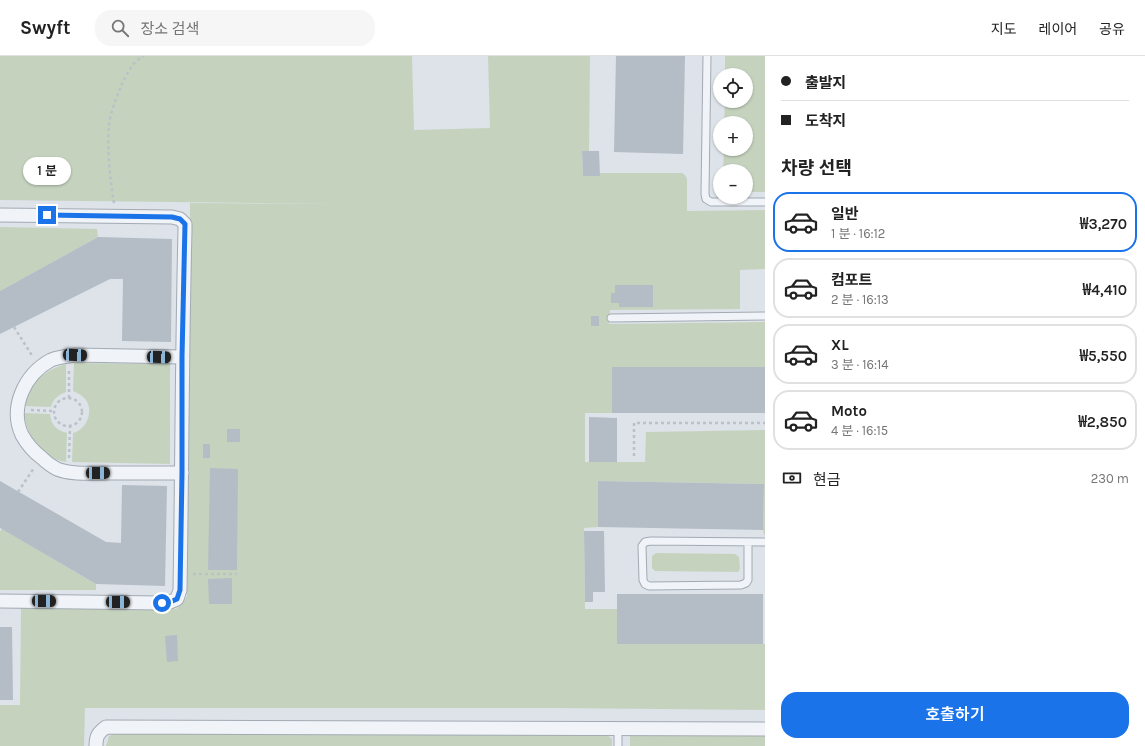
<!DOCTYPE html>
<html lang="ko">
<meta charset="utf-8">
<style>
body{margin:0;font-family:Karla,"Noto Sans KR",sans-serif;background:#f6f6f6;color:#222;height:100vh;display:flex;flex-direction:column;font-size:15px;white-space:nowrap}
*{box-sizing:border-box;margin:0}
p{font-size:13px;color:#767676}
.icon{flex:none;width:22px;height:22px;fill:none;stroke:currentColor;stroke-width:2;stroke-linecap:round;stroke-linejoin:round}
.map{position:relative;flex:1;overflow:hidden}
.side{display:flex;flex-direction:column;background:#fff;width:380px}
.side>*{flex:none}
.banner{display:grid;align-content:center;height:88px;padding:0 16px;background:#fff}
.controls{position:absolute;left:713px;top:12px;display:grid;gap:8px}
.controls a{display:grid;place-items:center;width:40px;height:40px;border-radius:50%;background:#fff;box-shadow:0 1px 3px #0004;font-size:20px}
.end{position:absolute;width:18px;height:18px;margin:-9px;border:5px solid #1a73e8;background:#fff;box-shadow:0 0 0 2px #fff}
.from{border-radius:50%}
.bubble{position:absolute;height:28px;border-radius:14px;background:#fff;box-shadow:0 1px 3px #0004;font-size:13px;font-weight:600;line-height:28px;text-align:center}
.car{position:absolute;width:12px;height:24px;margin:-12px -6px;border-radius:5px;box-shadow:0 0 3px 1px #0007;background:linear-gradient(#222 24%,#8ab4d8 0 40%,#222 0 76%,#8ab4d8 0 86%,#222 0)}
.banner b{display:flex;align-items:center;gap:14px;height:38px;font-size:15px}
.banner b+b{border-top:1px solid #e0e0e0}
.banner i{width:10px;height:10px;background:#222}
ul{padding:0;list-style:none}
li{display:flex;align-items:center;gap:12px;height:60px;margin:0 8px 6px;padding:0 8px;border:2px solid #e0e0e0;border-radius:16px}
li div{flex:1}
li b{display:block;font-size:15px}
li em{font-style:normal;font-weight:600}
li.on{border-color:#1a73e8}
li>.icon{width:36px;height:36px;stroke-width:1.5}
h2{padding:0 16px;font-size:18px;line-height:48px}
.pay{display:flex;align-items:center;gap:10px;height:44px;padding:0 16px;font-size:15px}
.pay p{margin-inline-start:auto}
.cta{display:flex;gap:8px;margin-top:auto;padding:8px 16px}
.cta a{flex:1;height:46px;border-radius:16px;background:#1a73e8;color:#fff;font-size:16px;font-weight:600;line-height:46px;text-align:center}
header{display:flex;align-items:center;gap:24px;box-sizing:border-box;height:56px;padding:0 20px;background:#fff;border-bottom:1px solid #e0e0e0}
header strong{font-size:19px}
nav{display:flex;gap:22px;margin-inline-start:auto;font-size:14px}
.search{width:280px;height:36px;background:#f6f6f6;display:flex;align-items:center;gap:10px;box-sizing:border-box;padding:0 14px;border-radius:16px;color:#767676;font-size:15px}
main{display:flex;flex:1;min-height:0}
.map>svg:first-child{display:block}
.green{fill:#c5d3be}
.building{fill:#b4bcc6}
.lines{fill:none;stroke-linecap:round;stroke-linejoin:round}
.lane-casing{stroke:#a2aab3;stroke-width:9}
.street-casing{stroke:#a2aab3;stroke-width:15}
.path{stroke:#bbc1c8;stroke-width:2.5;stroke-dasharray:3 3;stroke-linecap:butt}
.lane{stroke:#f0f3f7;stroke-width:7}
.street{stroke:#f0f3f7;stroke-width:13}
.route{stroke:#1a73e8;stroke-width:5}
</style>
<header>
<strong>Swyft</strong>
<div class="search"><svg class="icon" aria-label="search" viewBox="0 0 24 24"><circle cx="10" cy="10" r="6"/><path d="M15 15l6 6"/></svg>장소 검색</div>
<nav><a>지도</a><a>레이어</a><a>공유</a></nav>
</header>
<main>
<div class="map">
<svg width="765" height="690" viewBox="0 0 765 690">
<rect width="100%" height="100%" fill="#dde3e9"/>
<g class="green">
<path d="M0,0H412L414,74L490,72L488,0H590L589,95H582L583,120H600V117H682L685,119L687,123V155L765,154V213L740,214V253L610,254L609,268L765,266V311H612V357H585V406H645L646,376L765,374V479H764L763,474L764,428L598,425V471L584,472L585,553H617V588H765V654L555,652H85L84,690H0V649H20L21,552L176,553L182,548L187,540L190,147L341,148L0,144Z"/>
<path d="M725,0H765V136H746V115H723L724,93H746V67H724L725,45H746V19H725Z"/>
<path d="M0,171L97,173L98,181L0,235Z"/>
<path d="M74,307L170,308V408L72,406L73,377C86,374 94,356 86,344C83,340 78,337 73,335Z"/>
<path d="M66,308V336C58,339 53,343 51,351L24,350C28,328 44,314 66,308Z"/>
<path d="M24,357L50,358C51,369 56,374 67,377L66,406C41,402 27,381 24,357Z"/>
<path d="M2,473L96,528V534H0V475Z"/>
<path d="M656,497L735,498L739,501L740,513L738,516L655,515L652,512V500Z"/>
<path d="M117,677L607,679L612,683V690H106L107,687L109,680Z"/>
<path d="M765,679V690H630V680Z"/>
</g>
<g class="building">
<path d="M616,0H685L683,98L614,96Z"/>
<path d="M582,95H599L600,120H583Z"/>
<path d="M98,181L172,183L171,286L122,285L123,223H110L0,278V235Z"/>
<path d="M615,229H653V251H619V247H611V237H615Z"/>
<rect x="591" y="260" width="8" height="10"/>
<rect x="612" y="311" width="153" height="46"/>
<path d="M589,361L617,362V406H589Z"/>
<rect x="227" y="373" width="13" height="13"/>
<rect x="203" y="388" width="7" height="14"/>
<path d="M210,412L238,413L237,514H208Z"/>
<path d="M0,425L106,486L121,487L122,429L167,430L165,530L96,528L0,472Z"/>
<path d="M598,425L764,428L763,474L598,471Z"/>
<path d="M584,475H604L605,536H593V546H585Z"/>
<path d="M232,522V548H209L208,523Z"/>
<rect x="617" y="538" width="146" height="50"/>
<path d="M0,571H12L13,644H0Z"/>
<path d="M177,579L178,605L167,606L165,580Z"/>
</g>
<g class="lines">
<defs>
<g id="lane">
<path d="M707,0L705,138L706,143L711,146H765"/>
<path d="M611,262L765,260"/>
<path d="M748,486V524L746,527L741,529L649,530L645,528L643,524L642,490L645,486L651,485L765,486"/>
<path d="M618,690V673"/>
</g>
<g id="street">
<path d="M0,159L172,161L180,163L185,168V174C182,294 182,414 180,534L177,543L170,546L162,547L0,545"/>
<path d="M182,301L75,299C67,300 59,301 51,304C25,318 9,351 22,379C27,388 34,396 42,402C46,406 51,410 57,413C72,419 92,417 109,417C133,417 157,417 182,417"/>
<path d="M96,690C96,680 98,677 106,671L765,673"/>
</g>
</defs>
<use href="#lane" class="lane-casing"/>
<use href="#street" class="street-casing"/>
<g class="path">
<path d="M114,147C110,123 107,94 109,70C110,56 117,41 122,28C127,17 133,5 144,0"/>
<path d="M14,271L33,301"/>
<path d="M69,342V313"/>
<circle cx="68" cy="356" r="14"/>
<path d="M31,354L54,355"/>
<path d="M634,400V367H765"/>
<path d="M69,402L70,370"/>
<path d="M18,436L34,412"/>
<path d="M193,518H237"/>
</g>
<use href="#lane" class="lane"/>
<use href="#street" class="street"/>
</g>
<g class="lines">
<path class="route" d="M47,159L172,161L180,163L185,168L182,301V417L180,534L177,543L170,546L162,547"/>
</g>
</svg>
<div class="controls">
<a><svg class="icon" aria-label="locate" viewBox="0 0 24 24"><circle cx="12" cy="12" r="6"/><path d="M12 2v4M12 18v4M2 12h4M18 12h4"/></svg></a>
<a>+</a>
<a>−</a>
</div>
<i class="end from" style="left:162px;top:547px"></i>
<i class="end" style="left:47px;top:159px"></i>
<div class="bubble" style="left:23px;top:101px;width:48px">1 분</div>
<i class="car" style="left:75px;top:299px;rotate:92deg"></i>
<i class="car" style="left:159px;top:301px;rotate:92deg"></i>
<i class="car" style="left:98px;top:417px;rotate:90deg"></i>
<i class="car" style="left:44px;top:545px;rotate:91deg"></i>
<i class="car" style="left:118px;top:546px;rotate:91deg"></i>
</div>
<section class="side">
<div class="banner">
<b><i class="from"></i>출발지</b>
<b><i></i>도착지</b>
</div>
<h2>차량 선택</h2>
<ul>
<li class="on"><svg class="icon" aria-label="car" viewBox="0 0 24 24"><path d="M5 17H2v-5l4-1 3-4h7l3 4 3 1v5h-3M9 17h6M6 11h13"/><circle cx="7" cy="17" r="2"/><circle cx="17" cy="17" r="2"/></svg><div><b>일반</b><p>1 분 · 16:12</p></div><em>₩3,270</em></li>
<li><svg class="icon" aria-label="car" viewBox="0 0 24 24"><path d="M5 17H2v-5l4-1 3-4h7l3 4 3 1v5h-3M9 17h6M6 11h13"/><circle cx="7" cy="17" r="2"/><circle cx="17" cy="17" r="2"/></svg><div><b>컴포트</b><p>2 분 · 16:13</p></div><em>₩4,410</em></li>
<li><svg class="icon" aria-label="car" viewBox="0 0 24 24"><path d="M5 17H2v-5l4-1 3-4h7l3 4 3 1v5h-3M9 17h6M6 11h13"/><circle cx="7" cy="17" r="2"/><circle cx="17" cy="17" r="2"/></svg><div><b>XL</b><p>3 분 · 16:14</p></div><em>₩5,550</em></li>
<li><svg class="icon" aria-label="car" viewBox="0 0 24 24"><path d="M5 17H2v-5l4-1 3-4h7l3 4 3 1v5h-3M9 17h6M6 11h13"/><circle cx="7" cy="17" r="2"/><circle cx="17" cy="17" r="2"/></svg><div><b>Moto</b><p>4 분 · 16:15</p></div><em>₩2,850</em></li>
</ul>
<div class="pay"><svg class="icon" aria-label="cash" viewBox="0 0 24 24"><path d="M3 7h18v10H3z"/><circle cx="12" cy="12" r="2"/></svg>현금<p>230 m</p></div>
<div class="cta"><a>호출하기</a></div>
</section>
</main>
